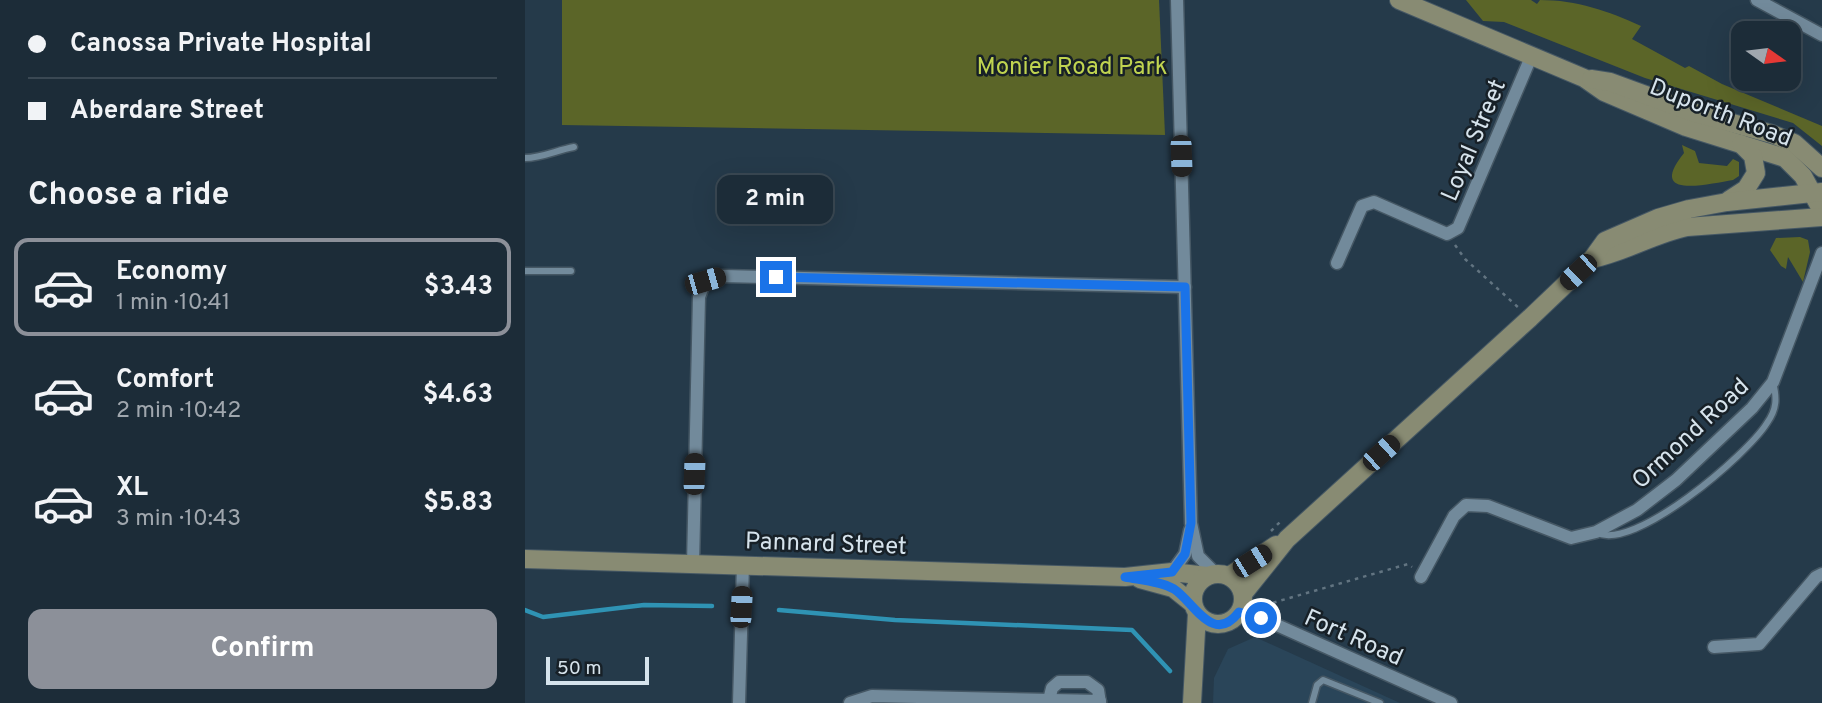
<!DOCTYPE html>
<meta charset="utf-8">
<style>
body{margin:0;font-family:Overpass,sans-serif;background:#253440;color:#f1f3f6;height:100vh;display:flex;flex-direction:column;font-size:26px;white-space:nowrap}
*{box-sizing:border-box;margin:0}
p{font-size:23px;color:#a0a7ae}
.icon{flex:none;width:38px;height:38px;fill:none;stroke:currentColor;stroke-width:2;stroke-linecap:round;stroke-linejoin:round}
.map{position:relative;flex:1;overflow:hidden}
.sheet{display:flex;flex-direction:column;background:#1c2c38;width:525px}
.sheet>*{flex:none}
.top-card{display:grid;align-content:center;height:154px;padding:0 28px;background:#1c2c38}
.needle{width:46px;rotate:104deg}
.buttons{position:absolute;left:1206px;top:21px;display:grid;gap:14px}
.buttons a{display:grid;place-items:center;width:70px;height:70px;border-radius:14px;background:#1c2c38;box-shadow:0 7px 28px #0002,0 0 0 2px #3a4853;font-size:35px}
.scale{position:absolute;left:21px;bottom:18px;width:103px;box-sizing:border-box;padding-left:7px;border:4px solid #d6e3ec;border-top:0;font-size:19px;line-height:24px;white-space:nowrap;color:#d6e3ec;-webkit-text-stroke:5px #172027;paint-order:stroke}
.end{position:absolute;width:32px;height:32px;margin:-16px;border:9px solid #1a73e8;background:#fff;box-shadow:0 0 0 4px #fff}
.from{border-radius:50%}
.bubble{position:absolute;height:49px;border-radius:14px;background:#1c2c38;box-shadow:0 7px 28px #0002,0 0 0 2px #3a4853;font-size:23px;font-weight:700;line-height:49px;text-align:center}
.car{position:absolute;width:21px;height:42px;margin:-21px -10px;border-radius:9px;box-shadow:0 0 5px 2px #0007;background:linear-gradient(#222 24%,#8ab4d8 0 40%,#222 0 76%,#8ab4d8 0 86%,#222 0)}
.top-card b{display:flex;align-items:center;gap:24px;height:66px;font-size:26px}
.top-card b+b{border-top:2px solid #3a4853}
.top-card i{width:18px;height:18px;background:#f1f3f6}
ul{padding:0;list-style:none}
li{display:flex;align-items:center;gap:21px;height:98px;margin:0 14px 10px;padding:0 14px;border:4px solid transparent;border-radius:14px}
li div{flex:1}
li b{display:block;font-size:26px}
li em{font-style:normal;font-weight:700}
li.on{border-color:#8c9099}
li>.icon{width:63px;height:63px;stroke-width:1.5}
h2{padding:0 28px;font-size:32px;line-height:84px}
.primary-button{display:flex;gap:14px;margin-top:auto;padding:14px 28px}
.primary-button a{flex:1;height:80px;border-radius:14px;background:#8c9099;color:#fff;font-size:28px;font-weight:700;line-height:80px;text-align:center}
main{display:flex;flex:1;min-height:0}
.map>svg:first-child{display:block}
.built{fill:#2a4559}
.green{fill:#5b6528}
.lines{fill:none;stroke-linecap:round;stroke-linejoin:round}
.stream{stroke:#2f93b4;stroke-width:4.5}
.service-casing{stroke:#455764;stroke-width:9}
.minor-casing{stroke:#455764;stroke-width:15}
.secondary-casing{stroke:#455764;stroke-width:20}
.path{stroke:#627481;stroke-width:2.5;stroke-dasharray:3.5 5;stroke-linecap:butt}
.service{stroke:#728a9b;stroke-width:6}
.minor{stroke:#728a9b;stroke-width:12}
.secondary{stroke:#888b73;stroke-width:18}
.route{stroke:#1a73e8;stroke-width:9}
.labels{text-anchor:middle;stroke-width:5;stroke-linejoin:round;paint-order:stroke}
.park-label{font-size:24px;fill:#c0d450;stroke:#172027}
.street-label{font-size:24px;fill:#d6e3ec;stroke:#172027}
</style>
<main>
<section class="sheet">
<div class="top-card">
<b><i class="from"></i>Canossa Private Hospital</b>
<b><i></i>Aberdare Street</b>
</div>
<h2>Choose a ride</h2>
<ul>
<li class="on"><svg class="icon" aria-label="car" viewBox="0 0 24 24"><path d="M5 17H2v-5l4-1 3-4h7l3 4 3 1v5h-3M9 17h6M6 11h13"/><circle cx="7" cy="17" r="2"/><circle cx="17" cy="17" r="2"/></svg><div><b>Economy</b><p>1 min · 10:41</p></div><em>$3.43</em></li>
<li><svg class="icon" aria-label="car" viewBox="0 0 24 24"><path d="M5 17H2v-5l4-1 3-4h7l3 4 3 1v5h-3M9 17h6M6 11h13"/><circle cx="7" cy="17" r="2"/><circle cx="17" cy="17" r="2"/></svg><div><b>Comfort</b><p>2 min · 10:42</p></div><em>$4.63</em></li>
<li><svg class="icon" aria-label="car" viewBox="0 0 24 24"><path d="M5 17H2v-5l4-1 3-4h7l3 4 3 1v5h-3M9 17h6M6 11h13"/><circle cx="7" cy="17" r="2"/><circle cx="17" cy="17" r="2"/></svg><div><b>XL</b><p>3 min · 10:43</p></div><em>$5.83</em></li>
</ul>
<div class="primary-button"><a>Confirm</a></div>
</section>
<div class="map">
<svg width="1297" height="703" viewBox="0 0 1297 703">
<rect width="100%" height="100%" fill="#253a4a"/>
<path class="built" d="M730,637L875,703H688L689,678L703,649Z"/>
<g class="green">
<path d="M37,0H634L640,135L37,125Z"/>
<path d="M941,0H1006L1012,4L1015,0C1052,0 1083,11 1116,26L1107,39L1160,68L1164,66L1197,84L1297,126V146L1268,123L1120,78L979,22L958,21Z"/>
<path d="M1157,145L1170,151L1174,163L1202,166L1208,159L1214,162V176L1208,180C1183,184 1121,200 1159,153Z"/>
<path d="M1275,237L1283,240L1285,252L1278,282L1263,257L1261,269L1256,266L1245,250L1251,238Z"/>
</g>
<g class="lines">
<g class="stream">
<path d="M0,610L18,617L119,605L187,606"/>
<path d="M254,610L370,620L607,630L645,671"/>
</g>
<defs>
<g id="service">
<path d="M0,158C17,158 32,150 49,147"/>
<path d="M0,271H46"/>
<path d="M1071,532C1107,554 1223,454 1242,423C1252,409 1252,398 1248,382"/>
<path d="M787,703L792,685L798,680L855,703"/>
</g>
<g id="minor">
<path d="M652,0L666,523L673,556L690,573"/>
<path d="M1232,0L1297,35"/>
<path d="M812,263L837,206L849,202L922,234L933,228L1006,57"/>
<path d="M168,565L174,297L180,281L198,276L660,287"/>
<path d="M647,572L660,554L665,530"/>
<path d="M896,577L929,516L941,505L963,506L1046,538L1071,532L1112,510L1151,480L1227,408L1248,382L1297,253"/>
<path d="M714,612L736,618L926,703"/>
<path d="M1189,647L1234,644L1291,577L1297,574"/>
<path d="M524,700L527,688L534,682H562L573,690L575,703"/>
<path d="M214,703L218,564"/>
<path d="M325,703L347,696L575,701"/>
</g>
<g id="secondary">
<path d="M874,0L1059,78L1079,92L1161,127L1260,158L1278,176L1297,211"/>
<path d="M1066,79L1085,82L1167,112L1247,134L1269,143L1297,168"/>
<path d="M1204,200L1221,189L1231,173L1228,156L1216,144"/>
<path d="M1067,259C1100,252 1129,234 1162,227L1297,217"/>
<path d="M0,559L600,577L647,572L682,576"/>
<circle cx="693" cy="599" r="25"/>
<path d="M704,576L751,545"/>
<path d="M615,579L648,588L668,604"/>
<path d="M718,594L762,539L1005,318L1067,259L1080,241L1133,218L1164,209L1202,202L1297,192"/>
<path d="M667,703L672,613"/>
</g>
</defs>
<use href="#service" class="service-casing"/>
<use href="#minor" class="minor-casing"/>
<use href="#secondary" class="secondary-casing"/>
<g class="path">
<path d="M930,245L940,259L995,309"/>
<path d="M746,531L756,521"/>
<path d="M740,605L883,564L887,567"/>
</g>
<use href="#service" class="service"/>
<use href="#minor" class="minor"/>
<use href="#secondary" class="secondary"/>
</g>
<g class="lines">
<path class="route" d="M251,277L660,287L666,523L660,554L647,572L600,577C616,580 635,581 649,589C669,602 688,646 714,612L736,618"/>
</g>
<g class="labels">
<g class="park-label">
<text x="547" y="74">Monier Road Park</text>
</g>
<g class="street-label">
<text transform="translate(1196 112) rotate(21)" y="8">Duporth Road</text>
<text transform="translate(948 140) rotate(-67)" y="8">Loyal Street</text>
<text transform="translate(1165 433) rotate(-43)" y="8">Ormond Road</text>
<text transform="translate(301 543) rotate(2)" y="8">Pannard Street</text>
<text transform="translate(829 637) rotate(24)" y="8">Fort Road</text>
</g>
</g>
</svg>
<div class="buttons">
<a><svg class="needle" viewBox="-14 -14 28 28"><path d="M0-13l5 13h-10z" fill="#e53935"/><path d="M0 13l5-13h-10z" fill="#a0a7ae"/></svg></a>
</div>
<div class="scale">50 m</div>
<i class="end from" style="left:736px;top:618px"></i>
<i class="end" style="left:251px;top:277px"></i>
<div class="bubble" style="left:192px;top:175px;width:116px">2 min</div>
<i class="car" style="left:656px;top:156px;rotate:178deg"></i>
<i class="car" style="left:1053px;top:272px;rotate:227deg"></i>
<i class="car" style="left:180px;top:281px;rotate:74deg"></i>
<i class="car" style="left:856px;top:453px;rotate:48deg"></i>
<i class="car" style="left:169px;top:474px;rotate:2deg"></i>
<i class="car" style="left:727px;top:561px;rotate:58deg"></i>
<i class="car" style="left:216px;top:607px;rotate:3deg"></i>
</div>
</main>
